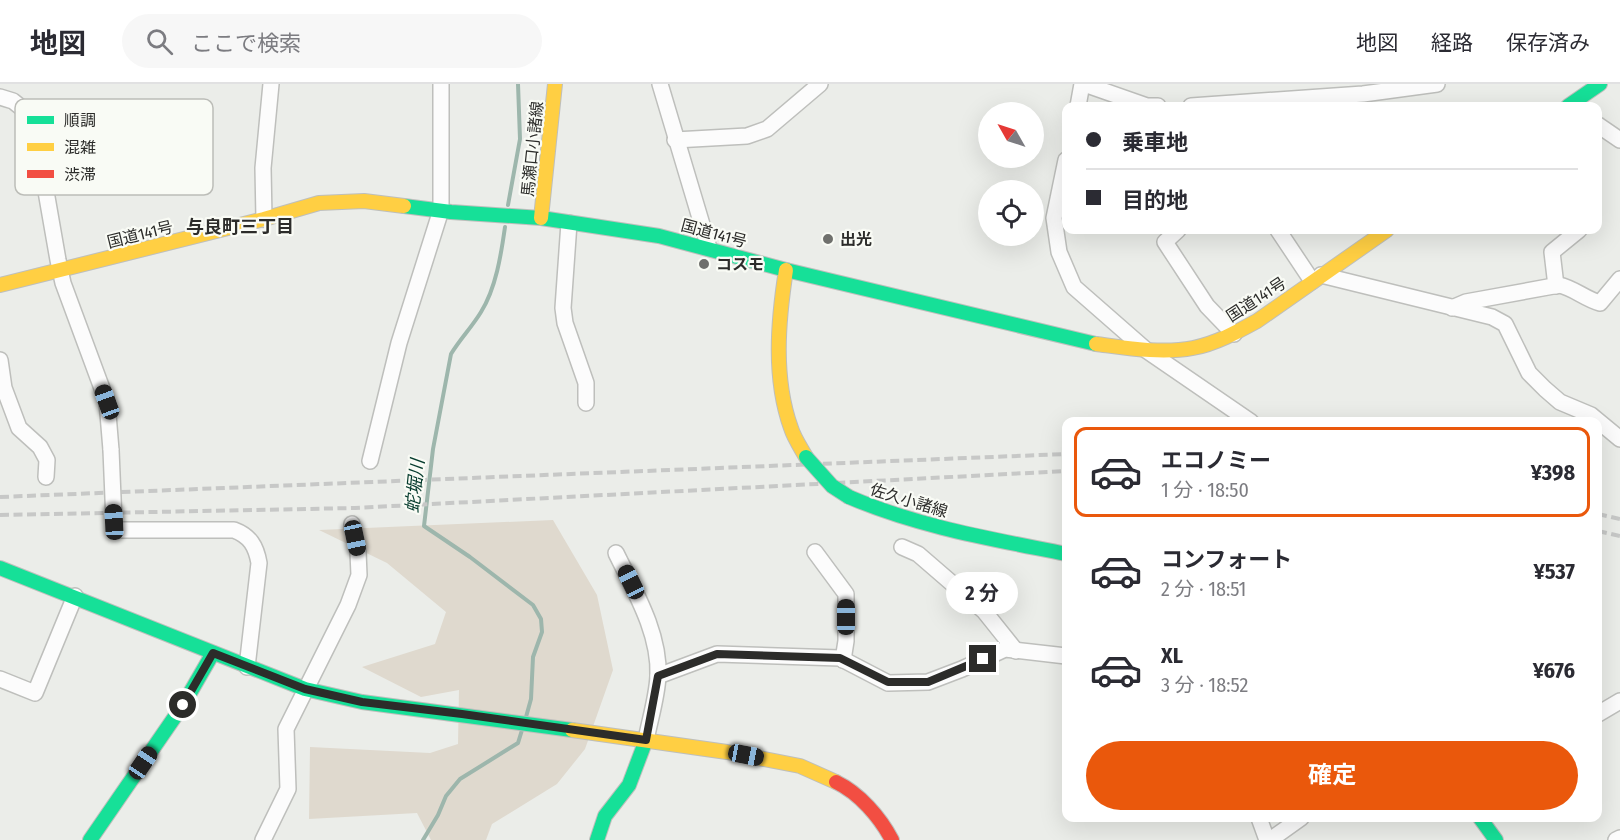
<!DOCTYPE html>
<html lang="ja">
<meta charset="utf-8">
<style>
body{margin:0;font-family:"Fira Sans Condensed","Noto Sans JP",sans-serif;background:#f7f7f7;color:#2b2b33;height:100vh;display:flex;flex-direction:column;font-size:22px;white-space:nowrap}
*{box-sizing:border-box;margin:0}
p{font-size:20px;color:#7c7c81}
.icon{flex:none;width:33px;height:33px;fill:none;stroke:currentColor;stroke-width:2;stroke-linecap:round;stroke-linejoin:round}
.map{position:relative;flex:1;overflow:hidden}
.sheet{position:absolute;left:1062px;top:333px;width:540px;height:405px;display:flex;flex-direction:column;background:#fff;border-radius:12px;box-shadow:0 6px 24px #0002}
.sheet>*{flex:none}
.hud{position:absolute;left:1062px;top:18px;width:540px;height:132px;border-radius:12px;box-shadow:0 6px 24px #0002;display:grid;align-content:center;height:132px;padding:0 24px;background:#fff}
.needle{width:39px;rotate:309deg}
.buttons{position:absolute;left:978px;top:18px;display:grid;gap:12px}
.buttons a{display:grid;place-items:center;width:66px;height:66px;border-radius:50%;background:#fff;box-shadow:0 6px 24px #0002;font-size:30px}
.end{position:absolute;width:27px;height:27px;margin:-14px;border:8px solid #2c2c2a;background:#fff;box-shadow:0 0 0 3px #fff}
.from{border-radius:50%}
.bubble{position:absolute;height:42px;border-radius:21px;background:#fff;box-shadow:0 6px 24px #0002;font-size:20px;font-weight:700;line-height:42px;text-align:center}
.car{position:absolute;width:18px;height:36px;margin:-18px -9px;border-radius:8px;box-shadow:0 0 4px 2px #0007;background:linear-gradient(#222 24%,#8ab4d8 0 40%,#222 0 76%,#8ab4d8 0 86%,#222 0)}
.hud b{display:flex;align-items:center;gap:21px;height:57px;font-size:22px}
.hud b+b{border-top:2px solid #e1e1e2}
.hud i{width:15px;height:15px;background:#2b2b33}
ul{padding:10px 0 0;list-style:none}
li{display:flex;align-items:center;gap:18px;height:90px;margin:0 12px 9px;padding:0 12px;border:3px solid transparent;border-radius:12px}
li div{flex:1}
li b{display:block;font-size:22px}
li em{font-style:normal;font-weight:700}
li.active{border-color:#ea580c}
li>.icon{width:54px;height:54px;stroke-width:1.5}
.action{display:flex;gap:12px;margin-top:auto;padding:12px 24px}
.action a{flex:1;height:69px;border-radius:36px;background:#ea580c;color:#fff;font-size:24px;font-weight:700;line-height:69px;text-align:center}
header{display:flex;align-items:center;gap:36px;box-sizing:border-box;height:84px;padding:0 30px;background:#fff;border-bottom:2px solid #e1e1e2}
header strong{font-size:28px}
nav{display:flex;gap:33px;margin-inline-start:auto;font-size:21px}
.search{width:420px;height:54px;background:#f7f7f7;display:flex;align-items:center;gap:15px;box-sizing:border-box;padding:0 21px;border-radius:33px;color:#7c7c81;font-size:22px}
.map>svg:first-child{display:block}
.green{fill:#dfd9ce}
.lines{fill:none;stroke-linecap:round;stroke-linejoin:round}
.stream{stroke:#9db6ac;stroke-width:4}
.street-casing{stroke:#bebfbc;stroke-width:18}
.fast-casing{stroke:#bebfbc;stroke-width:16}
.slow-casing{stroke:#bebfbc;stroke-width:16}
.jam-casing{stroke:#bebfbc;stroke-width:16}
.street{stroke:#fcfcfc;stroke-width:15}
.fast{stroke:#16e098;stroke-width:14}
.slow{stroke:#ffcf43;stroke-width:14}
.jam{stroke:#f24e42;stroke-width:14}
.rail{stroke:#c7c8c7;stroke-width:4;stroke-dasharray:9 4.5;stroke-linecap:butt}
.street-bridge-casing{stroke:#bebfbc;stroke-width:18;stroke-linecap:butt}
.fast-bridge-casing{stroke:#bebfbc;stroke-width:16;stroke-linecap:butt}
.street-bridge{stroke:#fcfcfc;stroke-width:15}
.fast-bridge{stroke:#16e098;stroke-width:14}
.route{stroke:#2c2c2a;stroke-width:8}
.poi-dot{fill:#6f706d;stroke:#f9fbf5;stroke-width:2}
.labels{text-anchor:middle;stroke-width:4.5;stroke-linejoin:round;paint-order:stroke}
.street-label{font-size:16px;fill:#2c2c2a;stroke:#f9fbf5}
.poi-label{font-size:16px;font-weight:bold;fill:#2c2c2a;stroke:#f9fbf5;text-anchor:start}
.neighbourhood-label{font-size:18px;font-weight:bold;fill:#2c2c2a;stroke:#f9fbf5}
.water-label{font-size:18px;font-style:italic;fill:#053b2d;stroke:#f9fbf5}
.key{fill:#f9fbf5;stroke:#bcbdb8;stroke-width:1.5}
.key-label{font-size:16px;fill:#2c2c2a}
</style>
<header>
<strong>地図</strong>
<div class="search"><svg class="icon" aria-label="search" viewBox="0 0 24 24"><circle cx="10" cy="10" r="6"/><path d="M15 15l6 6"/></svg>ここで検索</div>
<nav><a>地図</a><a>経路</a><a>保存済み</a></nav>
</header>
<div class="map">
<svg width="1620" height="756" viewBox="0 0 1620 756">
<rect width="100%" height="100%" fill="#ebede9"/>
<path class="green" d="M553,436L597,511L613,586L585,665L557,700L492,740L486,756H431L417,729L309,735L310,663L430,669L458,660L459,606L421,613L362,583L435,560L446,528L387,479L319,446Z"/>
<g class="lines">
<g class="stream">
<path d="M508,121L520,55L518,0"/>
<path d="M505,143C501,171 496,204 481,228C472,243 460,255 451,270L433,365L424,442L470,473L533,521L541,535L542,548L533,573L531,615L526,633"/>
<path d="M423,756L438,731L446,712L460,695L518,659L522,646"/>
</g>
<defs>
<g id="street">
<path d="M660,0L709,164"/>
<path d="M1084,0L1147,22H1158"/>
<path d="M0,13L13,17L33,33L58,176L63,199L107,318L111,366"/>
<path d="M1078,22L1082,0"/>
<path d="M1191,22L1363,10L1437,0"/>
<path d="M1598,41L1620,56"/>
<path d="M675,56L747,52L767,45L820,0"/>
<path d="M1066,76L1054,134L1059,168L1074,203L1146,266L1251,338"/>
<path d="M264,135L263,84L271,0"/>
<path d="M569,139L563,224L565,239L586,299V319"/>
<path d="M1178,146L1165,158L1207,222L1234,250"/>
<path d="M1278,146L1312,197"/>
<path d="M1321,191L1492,233L1505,240L1529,289L1545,305L1560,318L1591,331L1620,355"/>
<path d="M1556,202L1552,168L1579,146"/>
<path d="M1452,224L1466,218L1559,201C1574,204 1585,215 1600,219L1620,195"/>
<path d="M0,276L4,304L19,344L40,363L47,376L46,393"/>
<path d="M370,377L399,259L441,126V0"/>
<path d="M114,438V446H234C250,452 256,462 259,479L247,583"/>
<path d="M902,463L918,470L984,527L1016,567"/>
<path d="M815,468L846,510V557L843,576"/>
<path d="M616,469C634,506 660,549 658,592C657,613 650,635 646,656"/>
<path d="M658,592L717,570L840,574L888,599L928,598L962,585L1005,565L1066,572"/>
<path d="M0,595L35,609L75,512"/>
<path d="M1598,630L1620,617"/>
<path d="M1259,734L1267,756"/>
<path d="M263,756L288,705L286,645L348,521L359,491L358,468L352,440"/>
<path d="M1270,756L1301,734"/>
<path d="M1616,756L1620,754"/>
</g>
<g id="fast">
<path d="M1568,22L1600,0"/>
<path d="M404,122L451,128L541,134L659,152L786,186L1096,260"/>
<path d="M849,413C919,443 992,455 1066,470"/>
<path d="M0,484L305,605L362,618L572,646"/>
<path d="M1480,734L1496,756"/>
<path d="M90,756L183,621L213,569"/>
<path d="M597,756L605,732L629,701L646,656"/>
</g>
<g id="slow">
<path d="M541,134L555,0"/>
<path d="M786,186C778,237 773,294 791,344C794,354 801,364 806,373"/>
<path d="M0,201L264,135L319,119L364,117L404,122"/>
<path d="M1096,260C1127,264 1162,270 1193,264C1215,260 1237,248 1257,237L1387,146"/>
<path d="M572,646L727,668L800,682L836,698"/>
</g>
<path id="jam" d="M836,698C859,709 880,733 892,756"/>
</defs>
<use href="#street" class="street-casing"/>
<use href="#fast" class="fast-casing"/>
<use href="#slow" class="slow-casing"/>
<use href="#jam" class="jam-casing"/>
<use href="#street" class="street"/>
<use href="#fast" class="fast"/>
<use href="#slow" class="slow"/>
<use href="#jam" class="jam"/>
<g class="rail">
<path d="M0,413L1066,370"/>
<path d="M1598,430L1620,435"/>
<path d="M0,431L355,424L1066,387"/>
<path d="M1598,447L1620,452"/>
</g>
<defs>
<path id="street-bridge" d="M111,366L114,438"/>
<path id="fast-bridge" d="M806,373L832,402L849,413"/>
</defs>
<use href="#street-bridge" class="street-bridge-casing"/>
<use href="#fast-bridge" class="fast-bridge-casing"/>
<use href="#street-bridge" class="street-bridge"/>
<use href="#fast-bridge" class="fast-bridge"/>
</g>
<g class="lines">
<path class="route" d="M183,621L213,569L305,605L362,618L462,630L646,656L658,592L717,570L840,574L888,598H928L983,575"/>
</g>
<g class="poi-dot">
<circle cx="828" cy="155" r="6"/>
<circle cx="704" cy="180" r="6"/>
</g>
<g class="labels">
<g class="street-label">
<text transform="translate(532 65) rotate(-84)" y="6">馬瀬口小諸線</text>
<text transform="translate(714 149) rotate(15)" y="6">国道141号</text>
<text transform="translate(140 150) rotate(-14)" y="6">国道141号</text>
<text transform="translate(1256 215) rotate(-33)" y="6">国道141号</text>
<text transform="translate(909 416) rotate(17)" y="6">佐久小諸線</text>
</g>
<g class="poi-label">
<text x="840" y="161">出光</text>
<text x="716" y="186">コスモ</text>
</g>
<g class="neighbourhood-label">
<text x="240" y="149">与良町三丁目</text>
</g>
<g class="water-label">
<text transform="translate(415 402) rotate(-84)" y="6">蛇堀川</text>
</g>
</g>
<rect x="15" y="15" width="198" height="96" rx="9" class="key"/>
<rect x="27" y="32" width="27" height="8" fill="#16e098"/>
<rect x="27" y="59" width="27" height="8" fill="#ffcf43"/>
<rect x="27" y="86" width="27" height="8" fill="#f24e42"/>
<g class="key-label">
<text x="64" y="42">順調</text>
<text x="64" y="69">混雑</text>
<text x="64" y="96">渋滞</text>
</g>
</svg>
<div class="buttons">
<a><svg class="needle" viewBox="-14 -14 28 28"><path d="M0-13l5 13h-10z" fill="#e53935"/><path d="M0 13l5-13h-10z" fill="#7c7c81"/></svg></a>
<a><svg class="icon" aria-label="locate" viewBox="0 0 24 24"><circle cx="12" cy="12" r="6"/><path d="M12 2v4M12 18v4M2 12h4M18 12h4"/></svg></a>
</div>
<i class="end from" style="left:183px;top:621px"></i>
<i class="end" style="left:983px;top:575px"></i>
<div class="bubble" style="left:946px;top:488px;width:72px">2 分</div>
<i class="car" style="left:107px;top:318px;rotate:340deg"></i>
<i class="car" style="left:114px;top:438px;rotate:357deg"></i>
<i class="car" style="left:355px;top:454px;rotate:168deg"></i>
<i class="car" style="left:631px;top:498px;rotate:334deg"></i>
<i class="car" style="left:846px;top:533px;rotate:0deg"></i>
<i class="car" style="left:746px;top:671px;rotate:101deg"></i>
<i class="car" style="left:143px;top:679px;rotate:34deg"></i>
<div class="hud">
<b><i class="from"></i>乗車地</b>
<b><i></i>目的地</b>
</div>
<section class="sheet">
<ul>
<li class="active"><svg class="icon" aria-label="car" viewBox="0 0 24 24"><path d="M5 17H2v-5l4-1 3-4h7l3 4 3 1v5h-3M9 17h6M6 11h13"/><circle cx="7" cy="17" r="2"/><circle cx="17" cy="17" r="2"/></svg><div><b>エコノミー</b><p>1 分 · 18:50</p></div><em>¥398</em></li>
<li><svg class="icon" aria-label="car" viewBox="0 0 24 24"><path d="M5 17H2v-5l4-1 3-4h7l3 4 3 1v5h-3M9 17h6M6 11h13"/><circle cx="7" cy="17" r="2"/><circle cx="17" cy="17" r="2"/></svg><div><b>コンフォート</b><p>2 分 · 18:51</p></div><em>¥537</em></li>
<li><svg class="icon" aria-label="car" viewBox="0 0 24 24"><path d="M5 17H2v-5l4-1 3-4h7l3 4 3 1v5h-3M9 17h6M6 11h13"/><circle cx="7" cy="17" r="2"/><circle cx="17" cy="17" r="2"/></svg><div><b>XL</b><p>3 分 · 18:52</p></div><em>¥676</em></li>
</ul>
<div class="action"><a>確定</a></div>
</section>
</div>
